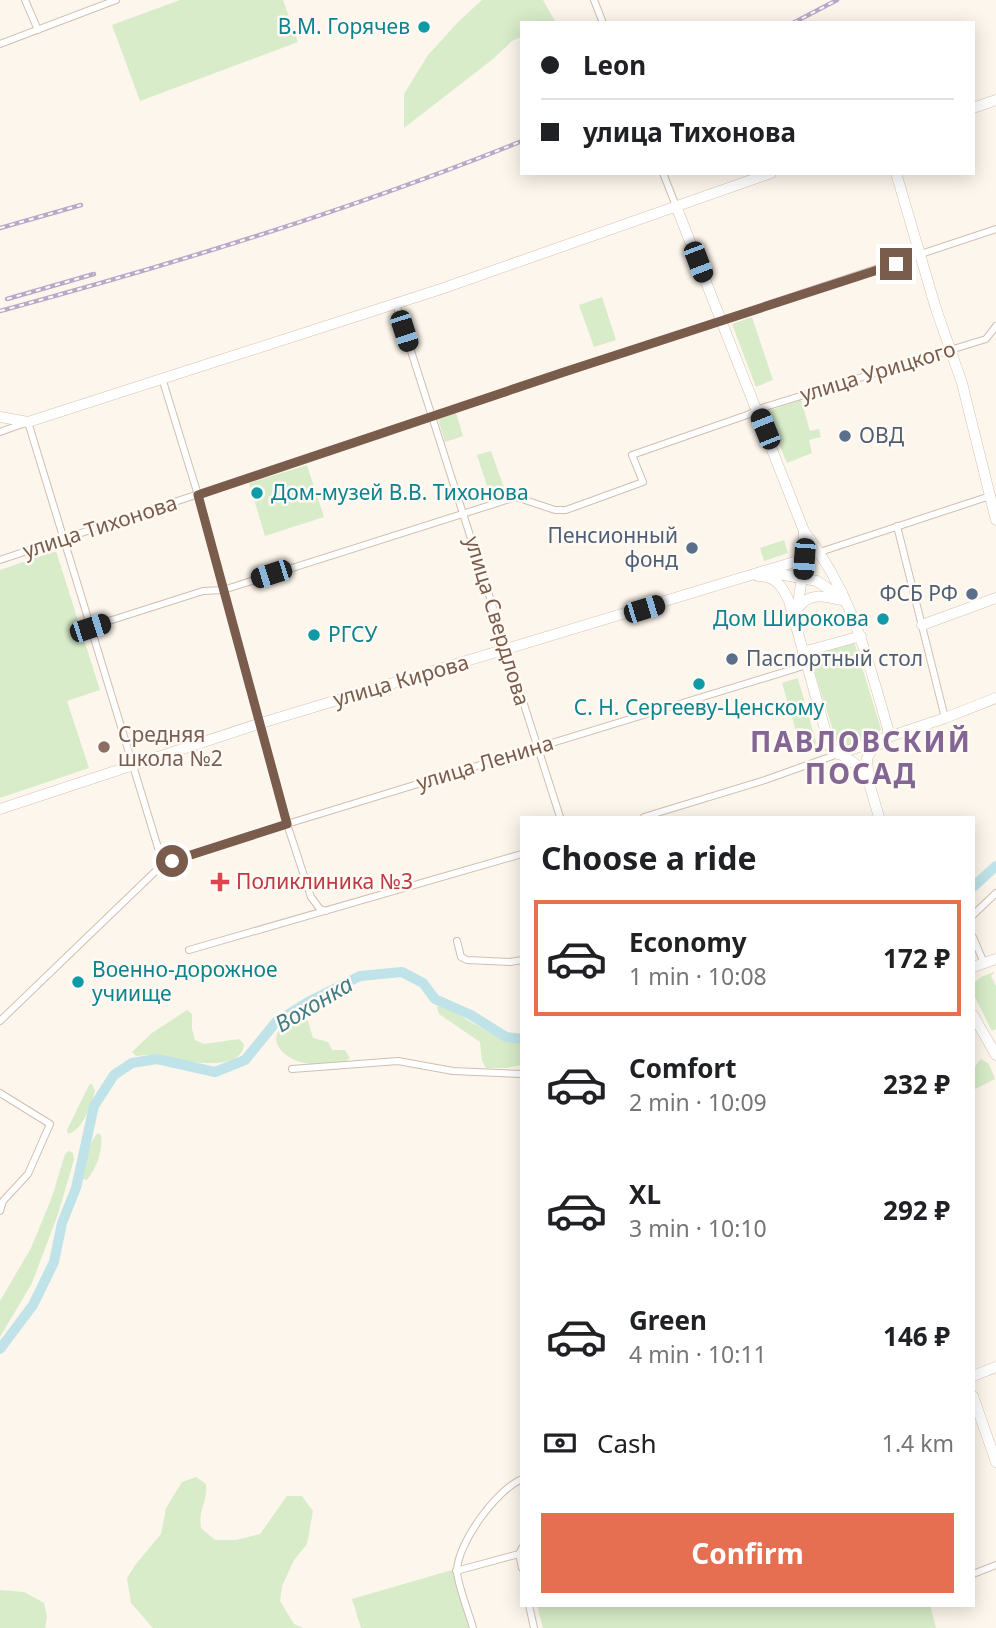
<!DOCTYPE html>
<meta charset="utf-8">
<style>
body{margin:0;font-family:"Noto Sans",sans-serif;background:#f6f6f6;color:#202124;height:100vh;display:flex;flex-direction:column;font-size:26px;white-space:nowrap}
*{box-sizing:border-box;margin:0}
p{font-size:23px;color:#757577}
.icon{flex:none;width:38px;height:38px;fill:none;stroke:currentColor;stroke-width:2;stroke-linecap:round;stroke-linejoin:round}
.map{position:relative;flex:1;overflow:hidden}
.sheet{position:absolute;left:520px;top:816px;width:455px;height:791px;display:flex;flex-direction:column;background:#fff;border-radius:0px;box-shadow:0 4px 18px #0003}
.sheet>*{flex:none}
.top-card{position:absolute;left:520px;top:21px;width:455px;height:154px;border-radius:0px;box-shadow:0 4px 18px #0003;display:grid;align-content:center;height:154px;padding:0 21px;background:#fff}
.end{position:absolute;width:32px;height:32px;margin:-16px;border:9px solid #7a5c4d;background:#fff;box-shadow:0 0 0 4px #fff}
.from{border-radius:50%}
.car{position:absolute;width:21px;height:42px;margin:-21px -10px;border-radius:9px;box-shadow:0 0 5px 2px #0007;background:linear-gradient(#222 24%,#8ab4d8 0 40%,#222 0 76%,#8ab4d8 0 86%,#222 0)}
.top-card b{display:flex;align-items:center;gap:24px;height:66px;font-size:26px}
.top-card b+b{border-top:2px solid #e0e0e0}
.top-card i{width:18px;height:18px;background:#202124}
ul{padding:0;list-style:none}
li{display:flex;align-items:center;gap:21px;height:116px;margin:0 14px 10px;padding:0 7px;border:4px solid transparent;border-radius:0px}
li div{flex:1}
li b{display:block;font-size:26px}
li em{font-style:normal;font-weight:700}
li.on{border-color:#e76f51}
li>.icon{width:63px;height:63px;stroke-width:1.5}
h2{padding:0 21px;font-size:32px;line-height:84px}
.pay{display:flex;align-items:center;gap:18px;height:77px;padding:0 21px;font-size:26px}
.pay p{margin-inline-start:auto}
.primary-button{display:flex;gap:14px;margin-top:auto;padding:14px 21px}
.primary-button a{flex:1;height:80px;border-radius:0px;background:#e76f51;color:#fff;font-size:28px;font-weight:700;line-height:80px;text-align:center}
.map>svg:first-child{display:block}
.green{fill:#d8ecc9}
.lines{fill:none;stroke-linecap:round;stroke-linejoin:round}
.river{stroke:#bfe3e8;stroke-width:10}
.street-casing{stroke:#d1beb0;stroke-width:8}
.secondary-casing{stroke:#d6c0b0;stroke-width:11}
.street{stroke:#fff;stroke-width:6}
.secondary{stroke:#fff;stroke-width:10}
.rail-casing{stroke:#b9a8c9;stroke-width:4.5}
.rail{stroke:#fffaf3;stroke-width:2;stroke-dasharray:5;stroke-linecap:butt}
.route{stroke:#7a5c4d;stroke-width:9}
.culture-dot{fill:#0f9aa8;stroke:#fffaf3;stroke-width:2.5}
.service-dot{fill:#5c6f8a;stroke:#fffaf3;stroke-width:2.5}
.education-dot{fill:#8d6e63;stroke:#fffaf3;stroke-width:2.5}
.health-dot{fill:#e0444e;stroke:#fffaf3;stroke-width:2.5}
.labels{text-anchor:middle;stroke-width:5;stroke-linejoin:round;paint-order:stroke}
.culture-label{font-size:21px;fill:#0d838f;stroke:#fffaf3;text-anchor:start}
.street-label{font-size:21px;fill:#7a5c4d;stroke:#fffaf3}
.service-label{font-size:21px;fill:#4e5e75;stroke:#fffaf3;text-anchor:start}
.education-label{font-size:21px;fill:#785e54;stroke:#fffaf3;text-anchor:start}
.health-label{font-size:21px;fill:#be3a42;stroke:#fffaf3;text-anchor:start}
.water-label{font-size:23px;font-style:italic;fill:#437c86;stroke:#fffaf3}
.district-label{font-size:28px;font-weight:bold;letter-spacing:2px;fill:#846695;stroke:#fffaf3}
</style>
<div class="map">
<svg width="996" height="1628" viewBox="0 0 996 1628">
<rect width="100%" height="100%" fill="#fdf6ec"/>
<g class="green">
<path d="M180,0H283L298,42L140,101L112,25Z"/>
<path d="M482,0H543L556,23H522L521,37L512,41L493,59L404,128V94L428,55L459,21Z"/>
<path d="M602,297L616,340L594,347L579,305Z"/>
<path d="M752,317L773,380L756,387L732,324Z"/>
<path d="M801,400L810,431L819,429L821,437L809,440L812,453L787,463L765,412Z"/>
<path d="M456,413L463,436L445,442L438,419Z"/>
<path d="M491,451L504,488L489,492L477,455Z"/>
<path d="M307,465L324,517L265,536L249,483Z"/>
<path d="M784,540L788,553L764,561L760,548Z"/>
<path d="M56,551L100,690L67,701L89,768L0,798V570Z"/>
<path d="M853,638L881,729C876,741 851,746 838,746L808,651Z"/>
<path d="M798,678V679L817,745L798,738L782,683Z"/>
<path d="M994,972L991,976L996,986V1029L992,1031L973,993V984L981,977Z"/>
<path d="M441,1005L501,1039L521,1044V1065L507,1068H486L482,1061L480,1042L439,1014L437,1007Z"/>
<path d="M187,1010L192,1014V1029L195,1040L204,1044L239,1039L244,1044C242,1077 168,1058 147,1055L136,1056L132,1052L152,1033Z"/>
<path d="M304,1017L308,1021L313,1038L328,1042L332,1050H345L350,1058L346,1061C332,1062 311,1067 297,1061C266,1048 271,1022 304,1017Z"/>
<path d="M981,1059L989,1064L995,1079L973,1090C973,1079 972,1066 981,1059Z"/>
<path d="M92,1084L95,1091C91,1105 83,1130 68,1134L67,1130L89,1085Z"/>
<path d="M98,1133L101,1135C103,1151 97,1167 87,1180L83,1179C85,1166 88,1142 98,1133Z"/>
<path d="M69,1151L73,1153L74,1159L71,1170L58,1214L32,1283L0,1337V1301L31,1248L52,1197L65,1154Z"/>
<path d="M196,1477L206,1484C208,1502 198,1508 201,1528L215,1540H236L260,1534L287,1496H302L313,1511L307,1544L294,1560L282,1586L280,1601L294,1624L303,1628H153L131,1603L127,1578L136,1564L161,1534L166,1508L182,1482Z"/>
<path d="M452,1570L469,1628H361L352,1599Z"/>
<path d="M0,1590L24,1592L44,1603L47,1617L45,1628H0Z"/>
<path d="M537,1605H930L936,1628H543Z"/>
</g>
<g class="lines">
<g class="river">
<path d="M973,887L996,866"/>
<path d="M0,1349L33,1305L54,1262L62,1223L76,1188L94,1106L114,1075L132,1063L157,1059L215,1072L245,1060L276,1022L308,1002L360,976L402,972L423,983L435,999L471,1015L506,1037L522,1039"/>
</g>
<defs>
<g id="street">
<path d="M25,0L38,30"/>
<path d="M594,0L603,23"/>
<path d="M0,44L116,0"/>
<path d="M663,173L676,206"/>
<path d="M396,304L560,817"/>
<path d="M162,378L198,495L287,824L311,897L320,909L326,911"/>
<path d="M0,432L28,422L163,864"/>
<path d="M897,526L945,718"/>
<path d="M820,552L990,496"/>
<path d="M0,560L996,229"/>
<path d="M90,627L203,591L223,590L516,497L555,510H566L643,482L632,455L747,415L762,408L986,339L996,326"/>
<path d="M644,817L765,780L838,754"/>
<path d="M973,915L996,893"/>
<path d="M973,937L984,963"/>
<path d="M457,941L461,957L467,960L510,962L522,960"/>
<path d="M189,950L522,854"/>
<path d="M0,1021L163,864L287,824L807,665"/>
<path d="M292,1069L398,1061L453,1071L522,1074"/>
<path d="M0,1093L50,1124L28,1174L3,1201L0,1211"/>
<path d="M522,1548L519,1554L522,1568"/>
<path d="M456,1571L519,1554"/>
<path d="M973,1574L996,1565"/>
<path d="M529,1605L534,1628"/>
<path d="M473,1628C470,1616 456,1581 457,1570C458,1543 496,1490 522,1479"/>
</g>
<g id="secondary">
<path d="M973,108L996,100"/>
<path d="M896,173L936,309L962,383L996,520"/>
<path d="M676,206L804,531C853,595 866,654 888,729L887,738"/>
<path d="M0,417L28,422L441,289L771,173"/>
<path d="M768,572L817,581L845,600"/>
<path d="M758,576C776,576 782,586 789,601L830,747L858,766L869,783"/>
<path d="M798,608C809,592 825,596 841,600"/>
<path d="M796,617L802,577L804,531"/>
<path d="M922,625L996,598"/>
<path d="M803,652L861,636"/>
<path d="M838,754L945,718L996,698"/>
<path d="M0,809L258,724L804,559"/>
<path d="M879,817L869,783L867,758L873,748L882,743"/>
<path d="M973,967L996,959"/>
<path d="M973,1015L996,1055"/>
<path d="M973,1376L996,1367"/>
<path d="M973,1396L996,1462"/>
</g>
</defs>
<use href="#street" class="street-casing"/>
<use href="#secondary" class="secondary-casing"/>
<use href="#street" class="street"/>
<use href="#secondary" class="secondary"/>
<defs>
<g id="rail">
<path d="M793,23L837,0"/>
<path d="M0,228L81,205"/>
<path d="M7,299L94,274"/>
<path d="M0,311C177,263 351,210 522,141"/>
</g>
</defs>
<use href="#rail" class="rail-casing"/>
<use href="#rail" class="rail"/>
</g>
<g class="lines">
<path class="route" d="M172,861L287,824L198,495L564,372L896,264"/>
</g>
<g class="culture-dot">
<circle cx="424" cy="27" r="7"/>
<circle cx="257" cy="493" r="7"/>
<circle cx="883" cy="619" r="7"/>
<circle cx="314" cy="635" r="7"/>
<circle cx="699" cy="684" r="7"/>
<circle cx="78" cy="982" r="7"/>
</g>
<g class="service-dot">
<circle cx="845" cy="436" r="7"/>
<circle cx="692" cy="548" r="7"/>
<circle cx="972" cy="594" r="7"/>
<circle cx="732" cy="659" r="7"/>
</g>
<circle class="education-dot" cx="104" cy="747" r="7"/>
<path class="health-dot" d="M216.5 871.5h7v7h7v7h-7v7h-7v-7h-7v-7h7z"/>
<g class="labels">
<g class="culture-label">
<text x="410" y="34" text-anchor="end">В.М. Горячев</text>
<text x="271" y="500">Дом-музей В.В. Тихонова</text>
<text x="869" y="626" text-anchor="end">Дом Широкова</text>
<text x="328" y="642">РГСУ</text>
<text x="699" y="715" text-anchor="middle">С. Н. Сергееву-Ценскому</text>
<text x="92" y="977">Военно-дорожное<tspan x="92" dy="24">учиище</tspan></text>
</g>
<g class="street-label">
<text transform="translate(878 372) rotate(-17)" y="7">улица Урицкого</text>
<text transform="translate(100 527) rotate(-18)" y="7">улица Тихонова</text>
<text transform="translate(497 621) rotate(73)" y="7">улица Свердлова</text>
<text transform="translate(401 681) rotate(-16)" y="7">улица Кирова</text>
<text transform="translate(485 763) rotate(-17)" y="7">улица Ленина</text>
</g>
<g class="service-label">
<text x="859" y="443">ОВД</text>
<text x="678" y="543" text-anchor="end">Пенсионный<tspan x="678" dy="24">фонд</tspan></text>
<text x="958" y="601" text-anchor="end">ФСБ РФ</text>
<text x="746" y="666">Паспортный стол</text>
</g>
<g class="education-label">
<text x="118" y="742">Средняя<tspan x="118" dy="24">школа №2</tspan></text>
</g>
<g class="health-label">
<text x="236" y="889">Поликлиника №3</text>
</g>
<g class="water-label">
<text transform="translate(314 1004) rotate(-31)" y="8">Вохонка</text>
</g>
<g class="district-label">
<text x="861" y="752">ПАВЛОВСКИЙ<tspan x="861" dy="32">ПОСАД</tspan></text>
</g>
</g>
</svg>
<i class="end from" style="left:172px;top:861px"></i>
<i class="end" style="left:896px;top:264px"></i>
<i class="car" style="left:698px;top:262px;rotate:159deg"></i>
<i class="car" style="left:404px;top:331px;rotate:162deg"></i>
<i class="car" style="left:765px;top:429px;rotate:338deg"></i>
<i class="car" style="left:804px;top:559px;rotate:184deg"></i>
<i class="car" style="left:271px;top:574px;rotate:252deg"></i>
<i class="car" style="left:644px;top:609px;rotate:73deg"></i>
<i class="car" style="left:90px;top:628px;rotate:72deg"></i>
<div class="top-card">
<b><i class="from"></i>Leon</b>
<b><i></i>улица Тихонова</b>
</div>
<section class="sheet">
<h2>Choose a ride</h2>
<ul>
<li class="on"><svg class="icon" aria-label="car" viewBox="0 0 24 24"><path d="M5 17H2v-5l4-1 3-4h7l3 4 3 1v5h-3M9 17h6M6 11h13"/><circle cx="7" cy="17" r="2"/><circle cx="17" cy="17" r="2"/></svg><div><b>Economy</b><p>1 min · 10:08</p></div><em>172 ₽</em></li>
<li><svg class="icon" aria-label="car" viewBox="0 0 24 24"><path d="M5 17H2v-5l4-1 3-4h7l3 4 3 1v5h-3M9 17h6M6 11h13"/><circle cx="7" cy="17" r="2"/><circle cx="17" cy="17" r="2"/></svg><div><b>Comfort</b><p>2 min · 10:09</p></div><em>232 ₽</em></li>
<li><svg class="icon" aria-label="car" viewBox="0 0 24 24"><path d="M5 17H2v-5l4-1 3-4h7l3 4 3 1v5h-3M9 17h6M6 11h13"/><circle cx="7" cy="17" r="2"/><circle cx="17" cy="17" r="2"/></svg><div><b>XL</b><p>3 min · 10:10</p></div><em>292 ₽</em></li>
<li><svg class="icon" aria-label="car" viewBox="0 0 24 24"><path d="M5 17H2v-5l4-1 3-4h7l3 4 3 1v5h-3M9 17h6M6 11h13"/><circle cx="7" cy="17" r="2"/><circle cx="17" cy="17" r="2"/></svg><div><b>Green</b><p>4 min · 10:11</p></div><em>146 ₽</em></li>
</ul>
<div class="pay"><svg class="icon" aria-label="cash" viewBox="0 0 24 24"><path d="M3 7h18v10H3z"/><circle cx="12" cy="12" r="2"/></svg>Cash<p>1.4 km</p></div>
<div class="primary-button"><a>Confirm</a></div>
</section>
</div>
